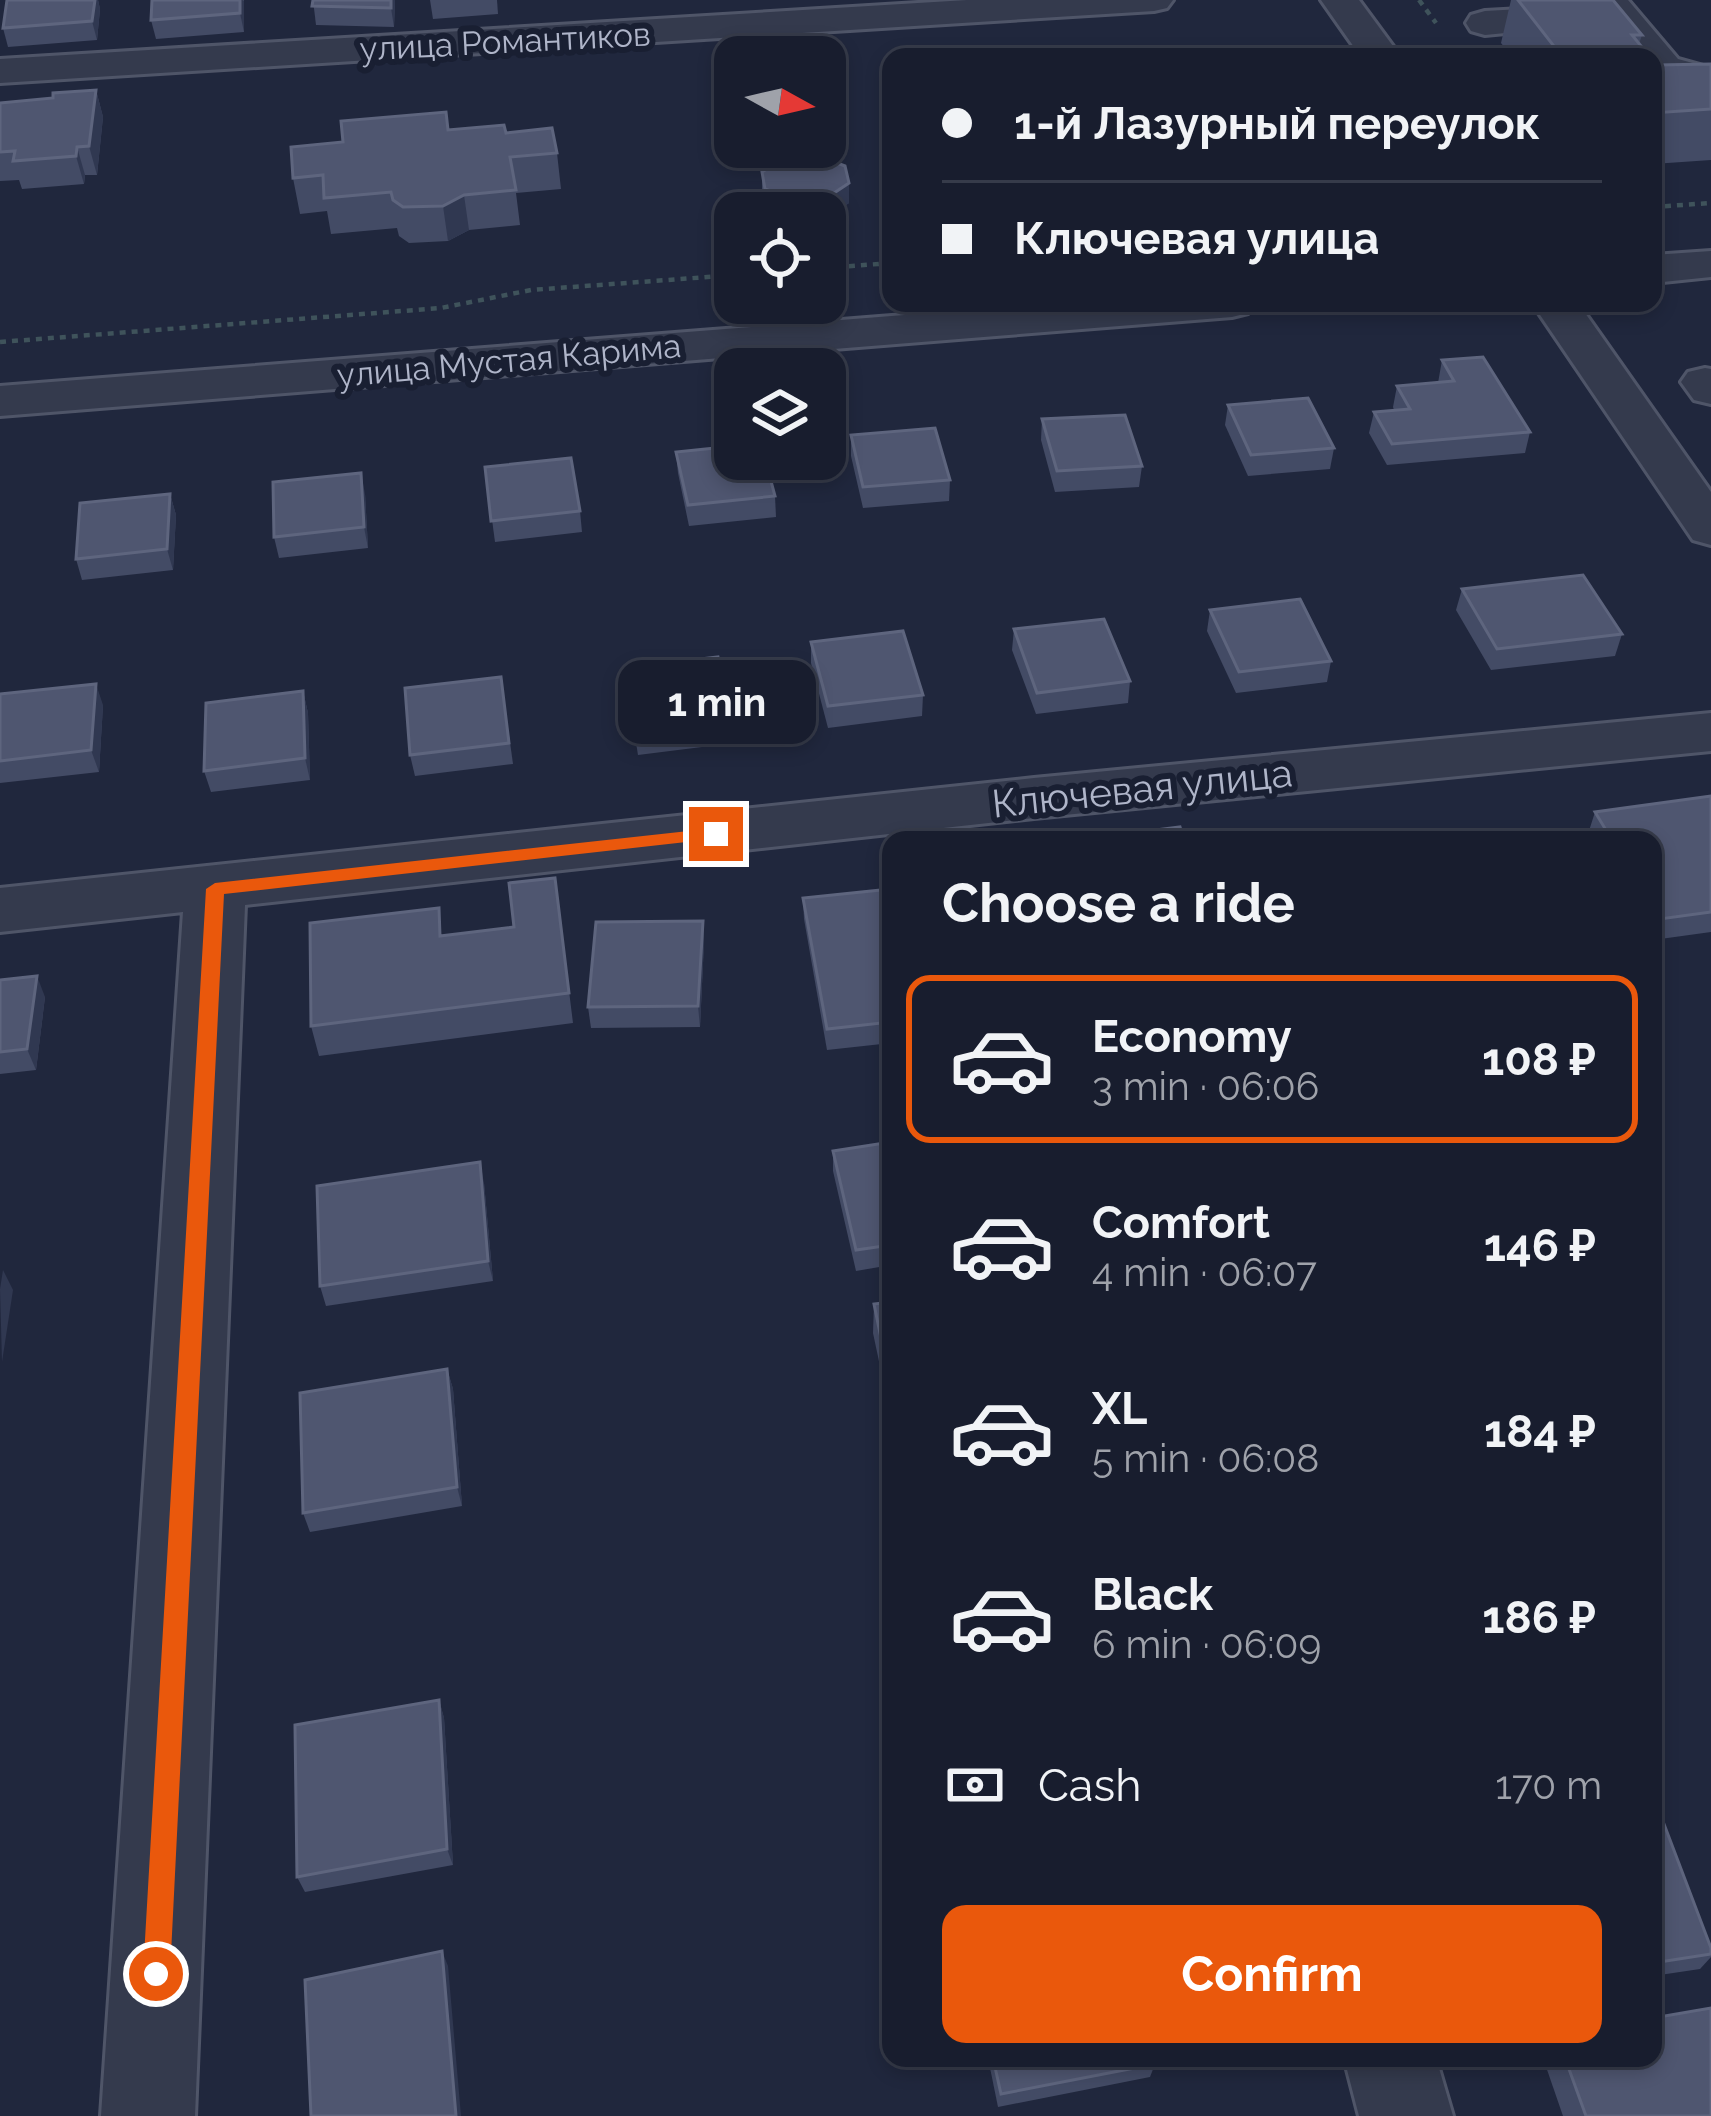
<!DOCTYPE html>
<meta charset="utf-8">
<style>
body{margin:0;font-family:Raleway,sans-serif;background:#252a3a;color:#f1f3f6;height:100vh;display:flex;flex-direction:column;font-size:45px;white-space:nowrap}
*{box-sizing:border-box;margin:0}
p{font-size:39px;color:#9fa2aa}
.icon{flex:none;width:66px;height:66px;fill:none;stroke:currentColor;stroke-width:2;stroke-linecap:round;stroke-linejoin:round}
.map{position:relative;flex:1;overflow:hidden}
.drawer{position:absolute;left:882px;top:831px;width:780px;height:1236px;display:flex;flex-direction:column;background:#181d2e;border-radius:24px;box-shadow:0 6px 18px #0003,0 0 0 3px #363b4a}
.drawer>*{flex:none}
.hud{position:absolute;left:882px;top:48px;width:780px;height:264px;border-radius:24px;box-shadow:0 6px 18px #0003,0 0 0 3px #363b4a;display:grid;align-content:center;height:264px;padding:0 60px;background:#181d2e}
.needle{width:78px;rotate:98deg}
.tools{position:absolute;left:714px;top:36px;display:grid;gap:24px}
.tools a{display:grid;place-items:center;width:132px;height:132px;border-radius:24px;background:#181d2e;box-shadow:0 6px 18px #0003,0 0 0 3px #363b4a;font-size:60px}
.end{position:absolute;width:54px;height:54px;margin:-27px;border:15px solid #ea580c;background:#fff;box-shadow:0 0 0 6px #fff}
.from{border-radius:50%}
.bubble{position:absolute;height:84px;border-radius:24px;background:#181d2e;box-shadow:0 6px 18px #0003,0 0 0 3px #363b4a;font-size:39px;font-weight:700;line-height:84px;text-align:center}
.hud b{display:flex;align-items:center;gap:42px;height:114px;font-size:45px}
.hud b+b{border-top:3px solid #363b4a}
.hud i{width:30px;height:30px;background:#f1f3f6}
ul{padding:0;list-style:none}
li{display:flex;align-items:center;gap:36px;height:168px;margin:0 24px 18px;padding:0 36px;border:6px solid transparent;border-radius:24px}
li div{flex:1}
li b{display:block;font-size:45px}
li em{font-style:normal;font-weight:700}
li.on{border-color:#ea580c}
li>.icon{width:108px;height:108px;stroke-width:1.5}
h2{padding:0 60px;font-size:54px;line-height:144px}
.pay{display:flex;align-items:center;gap:30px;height:132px;padding:0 60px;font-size:45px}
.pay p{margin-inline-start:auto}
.button{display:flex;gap:24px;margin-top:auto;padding:24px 60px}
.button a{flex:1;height:138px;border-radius:24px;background:#ea580c;color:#fff;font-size:48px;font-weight:700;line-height:138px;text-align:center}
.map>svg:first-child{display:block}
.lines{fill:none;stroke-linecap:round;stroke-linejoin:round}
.minor-casing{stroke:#4f5568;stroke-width:6}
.path{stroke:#3f535b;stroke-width:4.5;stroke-dasharray:6 6;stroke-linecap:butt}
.minor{fill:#343a4d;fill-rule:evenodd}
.wall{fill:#434b65}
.shaded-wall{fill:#303851}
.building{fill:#4f5670;stroke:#5e657e;stroke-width:3}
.route{fill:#ea580c}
.labels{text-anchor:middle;stroke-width:12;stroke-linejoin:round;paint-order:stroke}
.far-street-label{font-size:33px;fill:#afb5c9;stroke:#191f32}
.street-label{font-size:39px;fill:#afb5c9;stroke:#191f32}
</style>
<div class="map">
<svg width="1711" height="2116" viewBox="0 0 1711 2116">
<rect width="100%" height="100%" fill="#20273d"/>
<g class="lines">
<defs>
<g id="minor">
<path d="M967,0H1173L1167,8L1154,11L0,83V59Z"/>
<path d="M1321,0H1359L1401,57H1361Z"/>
<path d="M1589,0H1628L1678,59L1711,68V92L1653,76V57H1635L1607,23L1485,35L1471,31L1466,23L1471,15L1485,11L1592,5Z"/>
<path d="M1711,251V277L1653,283V255Z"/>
<path d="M1057,303H1255L1248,313L1232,317L0,416V386Z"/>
<path d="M1532,303H1578L1711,492V545L1693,540Z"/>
<path d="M1705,368L1711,369V404L1694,400L1681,382L1688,372Z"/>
<path d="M1711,713V751L1034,818L245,905L195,2116H101L183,912L0,932V888L1034,778Z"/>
<path d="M1344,2058H1436L1453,2116H1359Z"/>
</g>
</defs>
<use href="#minor" class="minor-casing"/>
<g class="path">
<path d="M1419,0L1436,23"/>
<path d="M1653,207L1711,203"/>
<path d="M825,268L891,263"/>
<path d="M0,342L441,308L531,290L735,275"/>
</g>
<use href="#minor" class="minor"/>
</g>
<g class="wall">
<path d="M7,0H98L100,9L97,40L8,47L3,28Z"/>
<path d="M244,0V32L156,39L151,20Z"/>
<path d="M313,0H395L394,27L316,25Z"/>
<path d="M430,0H497L498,14L433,19Z"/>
<path d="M1511,0H1613L1642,35L1639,44L1650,57H1512L1501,43Z"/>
<path d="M1653,61L1657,65L1711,64V160L1653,164Z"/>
<path d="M96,90L103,117L97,175H85L84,184L22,189L19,180L0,181V103L53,98Z"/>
<path d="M448,130L506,133L557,153L561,189L516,193L520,225L469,230L448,241L409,243L399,236L397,228L331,234L327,211L300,214L293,178Z"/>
<path d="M762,172L849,203L828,217H825V213H777L766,208L762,191Z"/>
<path d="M1442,360L1530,432L1525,453L1387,465L1369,433L1374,412L1394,410L1393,407L1397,386L1438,383Z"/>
<path d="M1228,405L1334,448L1330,469L1248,476L1225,425Z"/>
<path d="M1042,419L1142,466L1139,487L1055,492L1041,440Z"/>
<path d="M851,435L950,480L949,501L863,508L851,456Z"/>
<path d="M676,452L775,496L776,517L689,526L678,473Z"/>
<path d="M485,467L580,511L582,532L495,542Z"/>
<path d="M170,494L176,515L173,570L82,580L76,559Z"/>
<path d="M365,494L368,548L279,558L274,537Z"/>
<path d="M1462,589L1622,634L1615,656L1491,670L1456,610Z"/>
<path d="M1210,610L1331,661L1327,682L1236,693L1207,631Z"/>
<path d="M1014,629L1130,681L1128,703L1036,714L1012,650Z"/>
<path d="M811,642L923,695L922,716L828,728L811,663Z"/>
<path d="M624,668L733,722L734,743L638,755Z"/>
<path d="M501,677L513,764L415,776L410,755Z"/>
<path d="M303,691L308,713L310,780L211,792L204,771Z"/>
<path d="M0,694L103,705L99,772L0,783Z"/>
<path d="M1711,796V932L1653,940V840H1591L1588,834L1595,812Z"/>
<path d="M555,878L573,1023L319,1056L311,1026L444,935L514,927Z"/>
<path d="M891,889V1043L827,1050L804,919L803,898Z"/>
<path d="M703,921L704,942L700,1027L591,1028L588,1007Z"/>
<path d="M0,980L45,997L36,1070L0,1074Z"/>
<path d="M891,1142V1265L856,1271L833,1171V1151Z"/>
<path d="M484,1183L493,1281L326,1306L320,1286Z"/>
<path d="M891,1302V1418L873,1333L874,1304Z"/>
<path d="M447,1369L453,1389L462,1506L310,1532L303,1513Z"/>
<path d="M891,1617V1698L882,1644L883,1619Z"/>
<path d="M439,1700L444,1718L453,1865L305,1892L297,1877Z"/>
<path d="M1653,1795L1711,1948V1957L1700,1969L1653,1976Z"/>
<path d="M988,2058H1153L1155,2064L1150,2077L998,2107Z"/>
<path d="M1543,2058H1653L1711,2116H1563Z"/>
</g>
<g class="shaded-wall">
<path d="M95,0H98L100,9L97,40L92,21Z"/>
<path d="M240,0L244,1V32L240,13Z"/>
<path d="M391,0H395L394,27L391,8Z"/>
<path d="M96,90L103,117L97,175L89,146Z"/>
<path d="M77,147L85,175L84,184L76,156Z"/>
<path d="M849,183V203L828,217V197Z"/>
<path d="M464,195L469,230L448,241L443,206Z"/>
<path d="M361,473L365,494L368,548L364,527Z"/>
<path d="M170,494L176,515L173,570L167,549Z"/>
<path d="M96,684L103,705L99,772L91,750Z"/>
<path d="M303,691L308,713L310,780L305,758Z"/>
<path d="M703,921L704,942L700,1027L698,1006Z"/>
<path d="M37,976L45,997L36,1070L27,1049Z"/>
<path d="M480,1162L484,1183L493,1281L488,1261Z"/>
<path d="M3,1270L13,1290L2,1362L0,1289Z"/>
<path d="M447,1369L453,1389L462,1506L457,1487Z"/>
<path d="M439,1700L444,1718L453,1865L447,1849Z"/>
<path d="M442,1951L448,1966L461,2116H456Z"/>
</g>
<g class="building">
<path d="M7,0H95L92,21L3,28Z"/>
<path d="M152,0H240V13L151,20Z"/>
<path d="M313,0H391V8L312,6Z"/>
<path d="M1518,0H1613L1642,35H1632L1650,57H1590L1586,53L1560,54Z"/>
<path d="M1653,61L1657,65L1711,64V109L1653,113Z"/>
<path d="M96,90L89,146L77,147L76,156L13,161L15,151L0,152V103L53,98V93Z"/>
<path d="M446,112L448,130L504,125L506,133L552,128L557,153L510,157L516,190L464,195L443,206L403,207L393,200L391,192L324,198L323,175L293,178L291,147L343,142L341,121Z"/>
<path d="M818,156L845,166L849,183L828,197L792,199L765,189L762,172L784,158Z"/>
<path d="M1483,357L1530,432L1392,444L1374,412L1410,409L1397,386L1454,381L1442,360Z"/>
<path d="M1308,398L1334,448L1251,455L1228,405Z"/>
<path d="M1125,415L1142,466L1057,471L1042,419Z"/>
<path d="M935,428L950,480L863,487L851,435Z"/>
<path d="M735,446V459H765L775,496L688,505L676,452Z"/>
<path d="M571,458L580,511L491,521L485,467Z"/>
<path d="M361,473L364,527L274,537L273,482Z"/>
<path d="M170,494L167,549L76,559L80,503Z"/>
<path d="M1583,575L1622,634L1497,649L1462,589Z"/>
<path d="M1300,599L1331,661L1239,672L1210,610Z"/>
<path d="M1104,619L1130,681L1037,693L1014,629Z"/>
<path d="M903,631L923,695L828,706L811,642Z"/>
<path d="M718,657L733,722L636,734L624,668Z"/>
<path d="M501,677L509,743L410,755L405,688Z"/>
<path d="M96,684L91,750L0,761V694Z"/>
<path d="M303,691L305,758L204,771L206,703Z"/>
<path d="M1711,796V912L1660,919L1653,907V840H1612L1595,812Z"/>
<path d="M1180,827L1184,840H1126L1124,834Z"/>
<path d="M555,878L569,993L311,1026L310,923L439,908L440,936L514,927L509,883Z"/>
<path d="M891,889V1022L827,1029L803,898Z"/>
<path d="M703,921L698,1006L588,1007L596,922Z"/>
<path d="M37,976L27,1049L0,1052V980Z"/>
<path d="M891,1142V1245L856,1250L833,1151Z"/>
<path d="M480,1162L488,1261L320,1286L317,1186Z"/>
<path d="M891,1302V1387L874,1304Z"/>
<path d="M447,1369L457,1487L303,1513L300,1393Z"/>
<path d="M891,1617V1669L883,1619Z"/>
<path d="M439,1700L447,1849L297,1877L295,1725Z"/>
<path d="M1653,1795L1711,1948V1954L1653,1963Z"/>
<path d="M442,1951L456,2116H311L305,1980Z"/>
<path d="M1711,2008V2116H1586L1565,2058H1653V2018Z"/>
<path d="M993,2058H1153L1155,2064L1001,2094Z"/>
</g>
<path class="route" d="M716,828L722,829V838L224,894L170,1974L166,1984L156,1988L147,1984L143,1974L206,889L215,883Z"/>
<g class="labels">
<g class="far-street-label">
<text transform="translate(505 41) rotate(-3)" y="12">улица Романтиков</text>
<text transform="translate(509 360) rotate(-5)" y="12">улица Мустая Карима</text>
</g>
<g class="street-label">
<text transform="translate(1142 788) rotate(-6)" y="14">Ключевая улица</text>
</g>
</g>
</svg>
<div class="tools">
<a><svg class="needle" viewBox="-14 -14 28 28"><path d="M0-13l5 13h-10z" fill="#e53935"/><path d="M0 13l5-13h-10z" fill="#9fa2aa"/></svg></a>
<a><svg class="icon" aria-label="locate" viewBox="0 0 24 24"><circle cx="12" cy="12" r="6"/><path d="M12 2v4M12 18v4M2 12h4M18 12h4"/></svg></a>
<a><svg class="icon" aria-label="layers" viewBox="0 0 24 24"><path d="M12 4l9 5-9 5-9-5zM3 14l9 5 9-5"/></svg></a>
</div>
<i class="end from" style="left:156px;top:1974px"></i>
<i class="end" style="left:716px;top:834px"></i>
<div class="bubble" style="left:618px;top:660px;width:198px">1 min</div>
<div class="hud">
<b><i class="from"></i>1-й Лазурный переулок</b>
<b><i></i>Ключевая улица</b>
</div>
<section class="drawer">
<h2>Choose a ride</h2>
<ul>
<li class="on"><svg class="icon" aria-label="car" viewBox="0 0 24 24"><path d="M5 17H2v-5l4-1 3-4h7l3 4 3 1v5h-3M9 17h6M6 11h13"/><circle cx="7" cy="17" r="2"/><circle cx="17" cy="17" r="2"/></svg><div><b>Economy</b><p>3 min · 06:06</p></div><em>108 ₽</em></li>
<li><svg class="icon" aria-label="car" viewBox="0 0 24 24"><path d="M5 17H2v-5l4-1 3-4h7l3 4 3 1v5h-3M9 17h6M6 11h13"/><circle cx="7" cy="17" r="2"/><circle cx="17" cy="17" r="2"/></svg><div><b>Comfort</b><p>4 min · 06:07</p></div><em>146 ₽</em></li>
<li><svg class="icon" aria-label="car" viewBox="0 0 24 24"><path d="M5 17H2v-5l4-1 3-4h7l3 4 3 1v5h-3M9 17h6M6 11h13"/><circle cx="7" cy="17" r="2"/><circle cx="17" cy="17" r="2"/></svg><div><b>XL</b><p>5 min · 06:08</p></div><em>184 ₽</em></li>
<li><svg class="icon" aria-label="car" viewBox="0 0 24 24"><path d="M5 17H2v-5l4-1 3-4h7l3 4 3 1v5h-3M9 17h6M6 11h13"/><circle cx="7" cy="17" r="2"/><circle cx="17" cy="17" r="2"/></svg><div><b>Black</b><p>6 min · 06:09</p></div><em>186 ₽</em></li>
</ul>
<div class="pay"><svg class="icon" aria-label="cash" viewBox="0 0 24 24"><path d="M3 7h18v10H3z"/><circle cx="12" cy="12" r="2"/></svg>Cash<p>170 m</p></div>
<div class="button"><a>Confirm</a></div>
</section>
</div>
